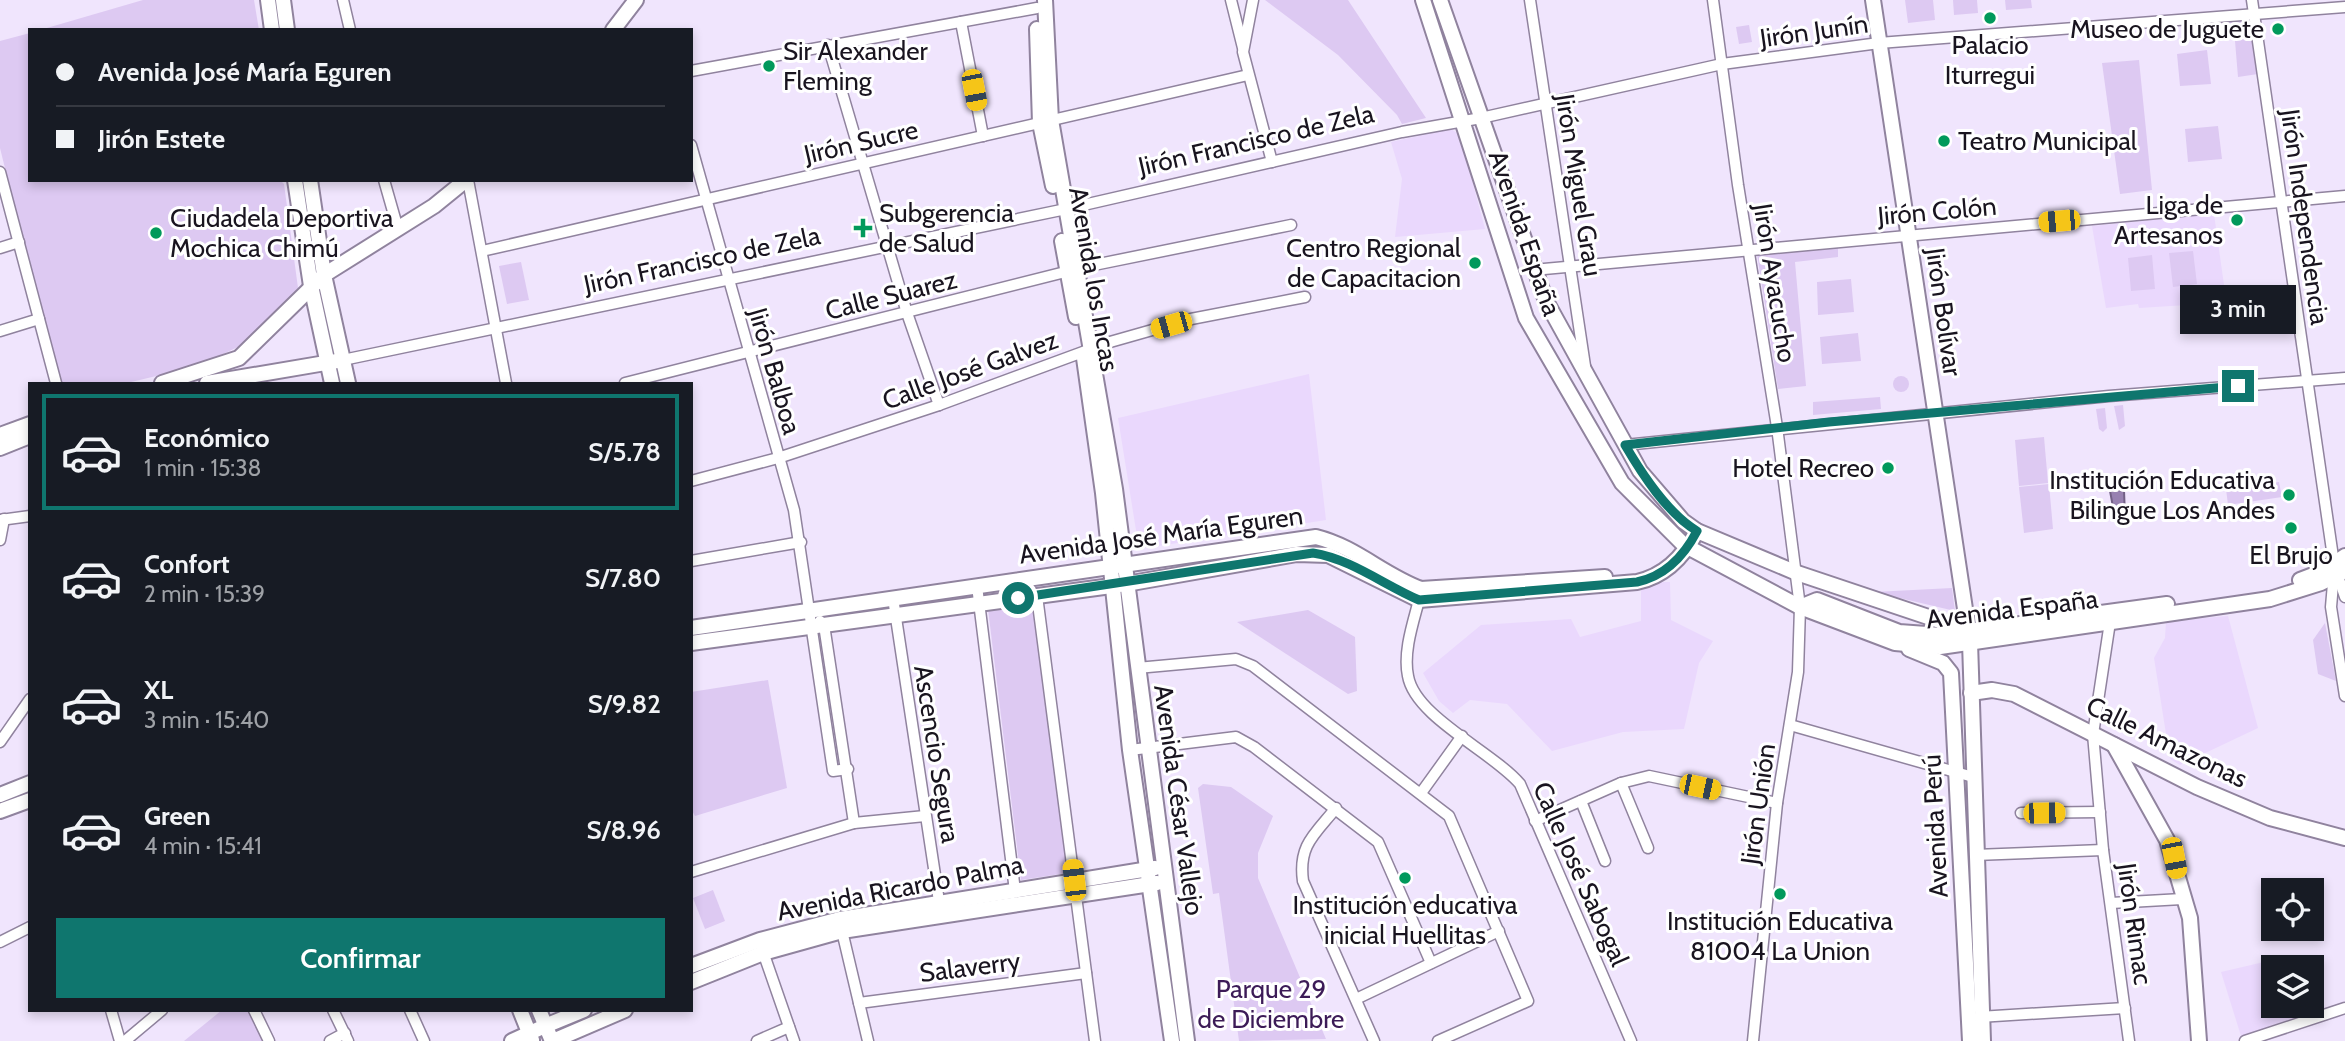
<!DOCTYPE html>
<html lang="es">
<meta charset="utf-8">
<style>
body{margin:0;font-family:Cabin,sans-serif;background:#20242c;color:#f1f3f6;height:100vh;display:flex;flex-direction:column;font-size:26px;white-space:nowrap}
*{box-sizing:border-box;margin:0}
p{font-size:23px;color:#9ea1a6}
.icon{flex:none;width:38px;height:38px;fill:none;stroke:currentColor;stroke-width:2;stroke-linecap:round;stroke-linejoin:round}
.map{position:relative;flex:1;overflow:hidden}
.details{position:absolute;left:28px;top:382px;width:665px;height:630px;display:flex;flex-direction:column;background:#171b24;border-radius:0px;box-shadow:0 4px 10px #0003}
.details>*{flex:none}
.guide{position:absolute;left:28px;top:28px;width:665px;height:154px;border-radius:0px;box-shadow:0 4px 10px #0003;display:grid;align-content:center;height:154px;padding:0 28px;background:#171b24}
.controls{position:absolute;left:2261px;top:878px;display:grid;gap:14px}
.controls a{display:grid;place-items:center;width:63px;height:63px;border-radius:0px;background:#171b24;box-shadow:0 4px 10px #0003;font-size:35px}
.end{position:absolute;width:32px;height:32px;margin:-16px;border:9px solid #0f766e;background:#fff;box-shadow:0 0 0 4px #fff}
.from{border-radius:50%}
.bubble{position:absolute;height:49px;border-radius:0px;background:#171b24;box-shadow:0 4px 10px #0003;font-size:23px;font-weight:600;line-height:49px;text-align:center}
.car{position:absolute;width:21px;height:42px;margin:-21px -10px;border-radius:9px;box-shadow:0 0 5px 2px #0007;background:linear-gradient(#f5c518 24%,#345 0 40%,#f5c518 0 76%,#345 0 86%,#f5c518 0)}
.guide b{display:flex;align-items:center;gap:24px;height:66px;font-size:26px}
.guide b+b{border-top:2px solid #363941}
.guide i{width:18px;height:18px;background:#f1f3f6}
ul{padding:12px 0 0;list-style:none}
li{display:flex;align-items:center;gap:21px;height:116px;margin:0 14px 10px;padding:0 14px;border:4px solid transparent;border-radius:0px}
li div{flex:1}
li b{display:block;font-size:26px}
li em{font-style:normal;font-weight:600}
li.current{border-color:#0f766e}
li>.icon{width:63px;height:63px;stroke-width:1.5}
.action{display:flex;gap:14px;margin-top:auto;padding:14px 28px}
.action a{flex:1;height:80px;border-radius:0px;background:#0f766e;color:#fff;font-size:28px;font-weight:600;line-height:80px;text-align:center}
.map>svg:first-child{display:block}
.built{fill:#ead8fd}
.green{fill:#ddc9f2}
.water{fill:#9881b1;stroke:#726085;stroke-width:2}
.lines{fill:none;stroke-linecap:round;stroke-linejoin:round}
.street-casing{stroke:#90839e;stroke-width:13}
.secondary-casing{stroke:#90839e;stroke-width:18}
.primary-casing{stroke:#90839e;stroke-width:18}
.street{stroke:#fff;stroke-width:10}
.secondary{stroke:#fff;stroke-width:14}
.primary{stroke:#fff;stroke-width:14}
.route{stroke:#0f766e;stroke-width:9}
.poi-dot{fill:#01995b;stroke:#fff;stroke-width:2.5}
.labels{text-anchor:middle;stroke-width:6;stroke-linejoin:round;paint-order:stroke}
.poi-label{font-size:26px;fill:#19141f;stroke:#fff;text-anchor:end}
.street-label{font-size:26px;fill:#19141f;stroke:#fff}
.park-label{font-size:26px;fill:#3c1b57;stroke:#fff}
</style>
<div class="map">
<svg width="2345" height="1041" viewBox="0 0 2345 1041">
<rect width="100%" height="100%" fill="#f0e5fd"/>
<g class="built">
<path d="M1451,129L1460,135L1485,229L1395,237L1402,179L1391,142Z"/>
<path d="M2214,214L2225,292L2210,296V303L2203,304L2139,308L2138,304L2106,308L2092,226Z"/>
<path d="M1309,374L1326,520L1139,549L1118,418Z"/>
<path d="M1641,582H1670L1671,620L1713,641L1699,663L1684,729L1623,732L1552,751L1507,704L1470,700L1453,713L1439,701L1423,673L1481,625L1571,619L1580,637L1641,621Z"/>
<path d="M2228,616L2258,728L2180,765L2170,759L2154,658L2165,638L2166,621Z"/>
<path d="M2264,962L2273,980V1006H2287L2294,1018L2241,1036L2221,972Z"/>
</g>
<g class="green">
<path d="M143,0H254L259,30H40Z"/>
<path d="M1265,0H1348L1426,118L1402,124L1397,115L1338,55Z"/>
<path d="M1905,0H1933L1935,20L1908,23Z"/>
<path d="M1953,0H1977L1978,13L1954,15Z"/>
<path d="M2005,0H2031L2032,8L2006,10Z"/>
<path d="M2245,19L2249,22L2258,74L2238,77L2234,29L2212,31V22Z"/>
<path d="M1749,25L1752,42L1739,44L1736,27Z"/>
<path d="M30,33V180H280L284,184L298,288L244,344L198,366L127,383H58L0,148V41Z"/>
<path d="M2207,50L2211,84L2180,86L2177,54Z"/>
<path d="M2139,60L2152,190L2120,194L2102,63Z"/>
<path d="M2218,126L2222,159L2188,162L2185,129Z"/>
<path d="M1838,247V257L1795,262L1806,386L1778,389L1757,254Z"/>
<path d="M2193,251L2197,284L2173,287L2169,253Z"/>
<path d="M2152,255L2155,289L2131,291L2128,258Z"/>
<path d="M521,262L529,300L507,304L499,266Z"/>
<path d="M1851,279L1854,312L1818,315L1817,282Z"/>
<path d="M1858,333L1861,361L1822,364L1820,337Z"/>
<circle cx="1901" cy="384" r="8"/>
<path d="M1880,397L1881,409L1813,415V402Z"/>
<path d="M2123,405L2125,426L2119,430L2114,406Z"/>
<path d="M2105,408L2107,428L2103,432L2099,429L2096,409Z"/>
<path d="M2044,437L2048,483L2019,486L2015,440Z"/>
<path d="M2279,482L2282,497L2228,505L2226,489Z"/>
<path d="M2049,484L2053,529L2024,533L2019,487Z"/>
<path d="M1952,588L1955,611L1874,592Z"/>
<path d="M1035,602L1067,873L1021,880L988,609Z"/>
<path d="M1308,610L1355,637L1357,691L1348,694L1237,622Z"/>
<path d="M2325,623L2336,681L2318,674L2313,640Z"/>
<path d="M768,680L787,788L695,816L691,809V692Z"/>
<path d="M1203,784L1231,787L1273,816L1258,853V878L1326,1039L1239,1041L1219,893L1213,894L1198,788Z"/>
<path d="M713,890L725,921L705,929L693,898Z"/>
<path d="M222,1010H253L265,1041H184Z"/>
</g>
<path class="water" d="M2124,490L2125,517L2115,518L2110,491Z"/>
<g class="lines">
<defs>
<g id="street">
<path d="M343,0L350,30"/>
<path d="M1231,0L1243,48"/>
<path d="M1253,0L1243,52L1272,162"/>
<path d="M1530,0L1585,366"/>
<path d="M1713,0L1738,185L1777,427L1800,607L1798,672L1777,803L1753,1041"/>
<path d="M2252,0L2334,564L2345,597"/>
<path d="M961,22L983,136"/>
<path d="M828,45L907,313L939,405"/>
<path d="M691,71L1037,8"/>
<path d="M691,145L794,510L833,771L848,769"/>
<path d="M0,172L56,383"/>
<path d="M384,180L398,229"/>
<path d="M468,180L506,383"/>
<path d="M0,248L19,242"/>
<path d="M482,251L1248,75"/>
<path d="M1533,270L2345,196"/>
<path d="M0,331L39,319"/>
<path d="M343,360L1066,209L1402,132L1481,118L1722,64L1879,43L2345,7"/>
<path d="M625,383L1089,266L1291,225"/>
<path d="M1625,445L2109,396L2345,378"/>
<path d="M691,481L778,458L939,405L1110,342L1191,319L1305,297"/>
<path d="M0,520L30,516"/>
<path d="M0,540L4,519"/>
<path d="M691,561L801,542"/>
<path d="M2334,572L2331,607L2345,696"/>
<path d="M977,586L1015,891"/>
<path d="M1037,596L1074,880"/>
<path d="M893,598L940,908"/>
<path d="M1419,600C1413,623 1403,652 1408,676C1415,717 1493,752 1520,784L1631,1041"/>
<path d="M820,621L824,625L854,823"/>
<path d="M2110,622L2093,734L2103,850L2129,1041"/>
<path d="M1137,668L1236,659L1253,666L1449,816L1528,1001L1438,1041"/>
<path d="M1790,725L1973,777"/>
<path d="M0,742L30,699"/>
<path d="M1130,750L1236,737L1254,747L1378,842L1431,963"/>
<path d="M1621,783L1648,848"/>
<path d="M1421,793L1462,736"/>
<path d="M1581,801L1605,861"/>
<path d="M1336,808C1315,834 1298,845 1303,881L1374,1041"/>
<path d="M2021,813L2100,812"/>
<path d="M1535,821L1621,783L1649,776L1777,803"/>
<path d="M1975,855L2103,850"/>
<path d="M691,872L854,823L925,816"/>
<path d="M1076,896L1095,1041"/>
<path d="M2111,903L2182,899"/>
<path d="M842,931L868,1041"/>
<path d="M0,942L30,927"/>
<path d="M762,949L794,1041"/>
<path d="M1356,999L1499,931"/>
<path d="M859,1003L1086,973"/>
<path d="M111,1010L120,1041"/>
<path d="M254,1010L269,1041"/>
<path d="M333,1010L348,1041"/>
<path d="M410,1010L424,1041"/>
<path d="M1979,1017L2125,1008"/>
<path d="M125,1041L162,1010"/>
<path d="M330,1041L345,1033"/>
<path d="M757,1041L789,1027"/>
<path d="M2245,1041L2345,1008"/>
</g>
<g id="secondary">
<path d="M1045,0L1051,120L1115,489L1187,1041"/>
<path d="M1873,0L1970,642"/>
<path d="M1037,29L1040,123L1053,186"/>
<path d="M613,30L636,0"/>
<path d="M1062,241L1076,317"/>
<path d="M1084,358L1103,493L1130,750L1172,1041"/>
<path d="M162,383L239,358L324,275L434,206L466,180"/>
<path d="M207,383L343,360"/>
<path d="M0,435L30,424"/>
<path d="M0,448L30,436"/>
<path d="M691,628L1316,537C1356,547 1383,575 1421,589L1605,577"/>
<path d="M691,643L1126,584L1297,554L1328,555L1419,600L1637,582C1665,576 1684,556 1697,531"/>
<path d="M1971,693L1992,690L2014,694L2197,787L2270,818L2345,838"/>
<path d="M2114,745L2167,840L2190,918L2199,1041"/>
<path d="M0,795L30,783"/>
<path d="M0,811L30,800"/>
<path d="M691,966L760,940L840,919L1155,868"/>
<path d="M691,982L763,953L842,931L1157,883"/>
<path d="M545,1026L584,1010"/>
<path d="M553,1041L625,1010"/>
</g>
<g id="primary">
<path d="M268,0L272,30"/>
<path d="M283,0L287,30"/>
<path d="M1423,0L1526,318L1622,483L1684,545L1800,607L1895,643L1940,647L2270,599L2321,583L2345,571"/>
<path d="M1440,0L1546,301L1640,471L1683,521L1697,531L1797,573L1970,631"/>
<path d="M295,180L311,286L332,383"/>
<path d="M310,180L324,275L348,383"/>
<path d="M2300,580L2321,572L2345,556"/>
<path d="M1800,607L1817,600L1899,632L1940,635L2167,604"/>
<path d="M1970,642L1983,1041"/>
<path d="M1909,649L1943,663L1951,673L1970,1041"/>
<path d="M520,1010L532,1040"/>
<path d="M539,1010L552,1041"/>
<path d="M512,1041L545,1026"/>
</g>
</defs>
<use href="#street" class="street-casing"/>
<use href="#secondary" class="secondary-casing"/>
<use href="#primary" class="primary-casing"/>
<use href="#street" class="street"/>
<use href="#secondary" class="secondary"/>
<use href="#primary" class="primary"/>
</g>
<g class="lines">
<path class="route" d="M1018,598L1313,553C1351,559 1384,585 1419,600L1637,582C1665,576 1684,556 1697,531C1667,513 1642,474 1625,445L1829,422L2238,386"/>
</g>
<g class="poi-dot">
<circle cx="1990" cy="18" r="7"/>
<circle cx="2278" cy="29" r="7"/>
<circle cx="769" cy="66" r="7"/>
<circle cx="1944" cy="141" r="7"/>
<circle cx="2237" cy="220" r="7"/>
<path d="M859.5 217.5h7v7h7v7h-7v7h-7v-7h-7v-7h7z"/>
<circle cx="156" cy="233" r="7"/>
<circle cx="1475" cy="263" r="7"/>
<circle cx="1888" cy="468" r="7"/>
<circle cx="2289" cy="495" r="7"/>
<circle cx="2291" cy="528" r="7"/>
<circle cx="1405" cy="878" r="7"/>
<circle cx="1780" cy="894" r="7"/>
</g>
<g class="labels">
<g class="poi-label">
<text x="2264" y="38">Museo de Juguete</text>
<text x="1990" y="54" text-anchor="middle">Palacio<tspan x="1990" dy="30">Iturregui</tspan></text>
<text x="783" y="60" text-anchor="start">Sir Alexander<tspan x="783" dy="30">Fleming</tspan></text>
<text x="1958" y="150" text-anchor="start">Teatro Municipal</text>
<text x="2223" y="214">Liga de<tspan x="2223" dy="30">Artesanos</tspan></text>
<text x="879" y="222" text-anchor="start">Subgerencia<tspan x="879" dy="30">de Salud</tspan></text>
<text x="170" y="227" text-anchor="start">Ciudadela Deportiva<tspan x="170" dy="30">Mochica Chimú</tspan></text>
<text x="1461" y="257">Centro Regional<tspan x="1461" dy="30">de Capacitacion</tspan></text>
<text x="1874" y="477">Hotel Recreo</text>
<text x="2275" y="489">Institución Educativa<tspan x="2275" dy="30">Bilingue Los Andes</tspan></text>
<text x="2291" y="564" text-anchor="middle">El Brujo</text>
<text x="1405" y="914" text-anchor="middle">Institución educativa<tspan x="1405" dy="30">inicial Huellitas</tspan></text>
<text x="1780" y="930" text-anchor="middle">Institución Educativa<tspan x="1780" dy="30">81004 La Union</tspan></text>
</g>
<g class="street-label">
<text transform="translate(1814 31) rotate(-8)" y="9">Jirón Junín</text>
<text transform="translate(1256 140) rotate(-13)" y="9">Jirón Francisco de Zela</text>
<text transform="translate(861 142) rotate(-13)" y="9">Jirón Sucre</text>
<text transform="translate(1579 185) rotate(81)" y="9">Jirón Miguel Grau</text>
<text transform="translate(1937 211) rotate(-5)" y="9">Jirón Colón</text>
<text transform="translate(2305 217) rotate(82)" y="9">Jirón Independencia</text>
<text transform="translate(1525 233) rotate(71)" y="9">Avenida España</text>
<text transform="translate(702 260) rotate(-12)" y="9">Jirón Francisco de Zela</text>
<text transform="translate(1094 279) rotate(80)" y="9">Avenida los Incas</text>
<text transform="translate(1775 283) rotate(81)" y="9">Jirón Ayacucho</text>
<text transform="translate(891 295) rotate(-14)" y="9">Calle Suarez</text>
<text transform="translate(1944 312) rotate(82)" y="9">Jirón Bolívar</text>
<text transform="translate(970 370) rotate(-20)" y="9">Calle José Galvez</text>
<text transform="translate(775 371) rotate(74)" y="9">Jirón Balboa</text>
<text transform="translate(1161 535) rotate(-8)" y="9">Avenida José María Eguren</text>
<text transform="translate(2012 609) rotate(-7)" y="9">Avenida España</text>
<text transform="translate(2167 742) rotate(26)" y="9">Calle Amazonas</text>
<text transform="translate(937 754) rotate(81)" y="9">Ascencio Segura</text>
<text transform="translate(1179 800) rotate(82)" y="9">Avenida César Vallejo</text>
<text transform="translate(1758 804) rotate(-82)" y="9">Jirón Unión</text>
<text transform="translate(1935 826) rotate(-93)" y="9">Avenida Perú</text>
<text transform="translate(1581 874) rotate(66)" y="9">Calle José Sabogal</text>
<text transform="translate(900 888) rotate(-11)" y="9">Avenida Ricardo Palma</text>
<text transform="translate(2135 924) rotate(82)" y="9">Jirón Rimac</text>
<text transform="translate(970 967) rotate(-7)" y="9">Salaverry</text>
</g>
<g class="park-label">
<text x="1271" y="998">Parque 29<tspan x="1271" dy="30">de Diciembre</tspan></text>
</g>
</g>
</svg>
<div class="controls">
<a><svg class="icon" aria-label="locate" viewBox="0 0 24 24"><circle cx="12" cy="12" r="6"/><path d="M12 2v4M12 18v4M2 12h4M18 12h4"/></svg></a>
<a><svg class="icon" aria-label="layers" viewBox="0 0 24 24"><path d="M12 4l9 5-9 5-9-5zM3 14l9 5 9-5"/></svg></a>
</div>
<i class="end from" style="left:1018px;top:598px"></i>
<i class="end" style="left:2238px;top:386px"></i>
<div class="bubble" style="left:2180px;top:285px;width:116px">3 min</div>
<i class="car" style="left:974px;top:90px;rotate:169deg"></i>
<i class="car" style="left:2059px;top:221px;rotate:265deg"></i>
<i class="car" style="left:1171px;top:325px;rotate:254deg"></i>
<i class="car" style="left:1700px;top:787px;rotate:102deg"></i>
<i class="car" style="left:2044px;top:813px;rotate:89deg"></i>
<i class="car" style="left:2174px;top:858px;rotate:169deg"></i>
<i class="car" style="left:1074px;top:880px;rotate:353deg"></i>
<div class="guide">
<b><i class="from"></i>Avenida José María Eguren</b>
<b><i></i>Jirón Estete</b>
</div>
<section class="details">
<ul>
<li class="current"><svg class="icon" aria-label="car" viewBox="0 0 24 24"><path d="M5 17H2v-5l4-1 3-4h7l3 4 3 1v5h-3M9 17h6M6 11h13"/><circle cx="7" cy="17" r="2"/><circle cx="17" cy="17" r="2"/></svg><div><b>Económico</b><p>1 min · 15:38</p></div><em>S/5.78</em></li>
<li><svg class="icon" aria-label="car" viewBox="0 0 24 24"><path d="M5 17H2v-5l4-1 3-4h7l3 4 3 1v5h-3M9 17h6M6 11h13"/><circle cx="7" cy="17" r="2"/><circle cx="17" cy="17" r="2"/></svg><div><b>Confort</b><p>2 min · 15:39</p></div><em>S/7.80</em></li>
<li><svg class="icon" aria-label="car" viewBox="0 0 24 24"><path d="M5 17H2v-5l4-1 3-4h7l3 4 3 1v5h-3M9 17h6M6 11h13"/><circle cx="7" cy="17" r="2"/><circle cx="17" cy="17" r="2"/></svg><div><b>XL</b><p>3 min · 15:40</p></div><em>S/9.82</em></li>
<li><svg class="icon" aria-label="car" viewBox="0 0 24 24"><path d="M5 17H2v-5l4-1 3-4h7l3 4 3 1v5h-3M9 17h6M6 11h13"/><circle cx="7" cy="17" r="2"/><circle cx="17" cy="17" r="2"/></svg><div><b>Green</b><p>4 min · 15:41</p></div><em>S/8.96</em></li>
</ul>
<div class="action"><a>Confirmar</a></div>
</section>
</div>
